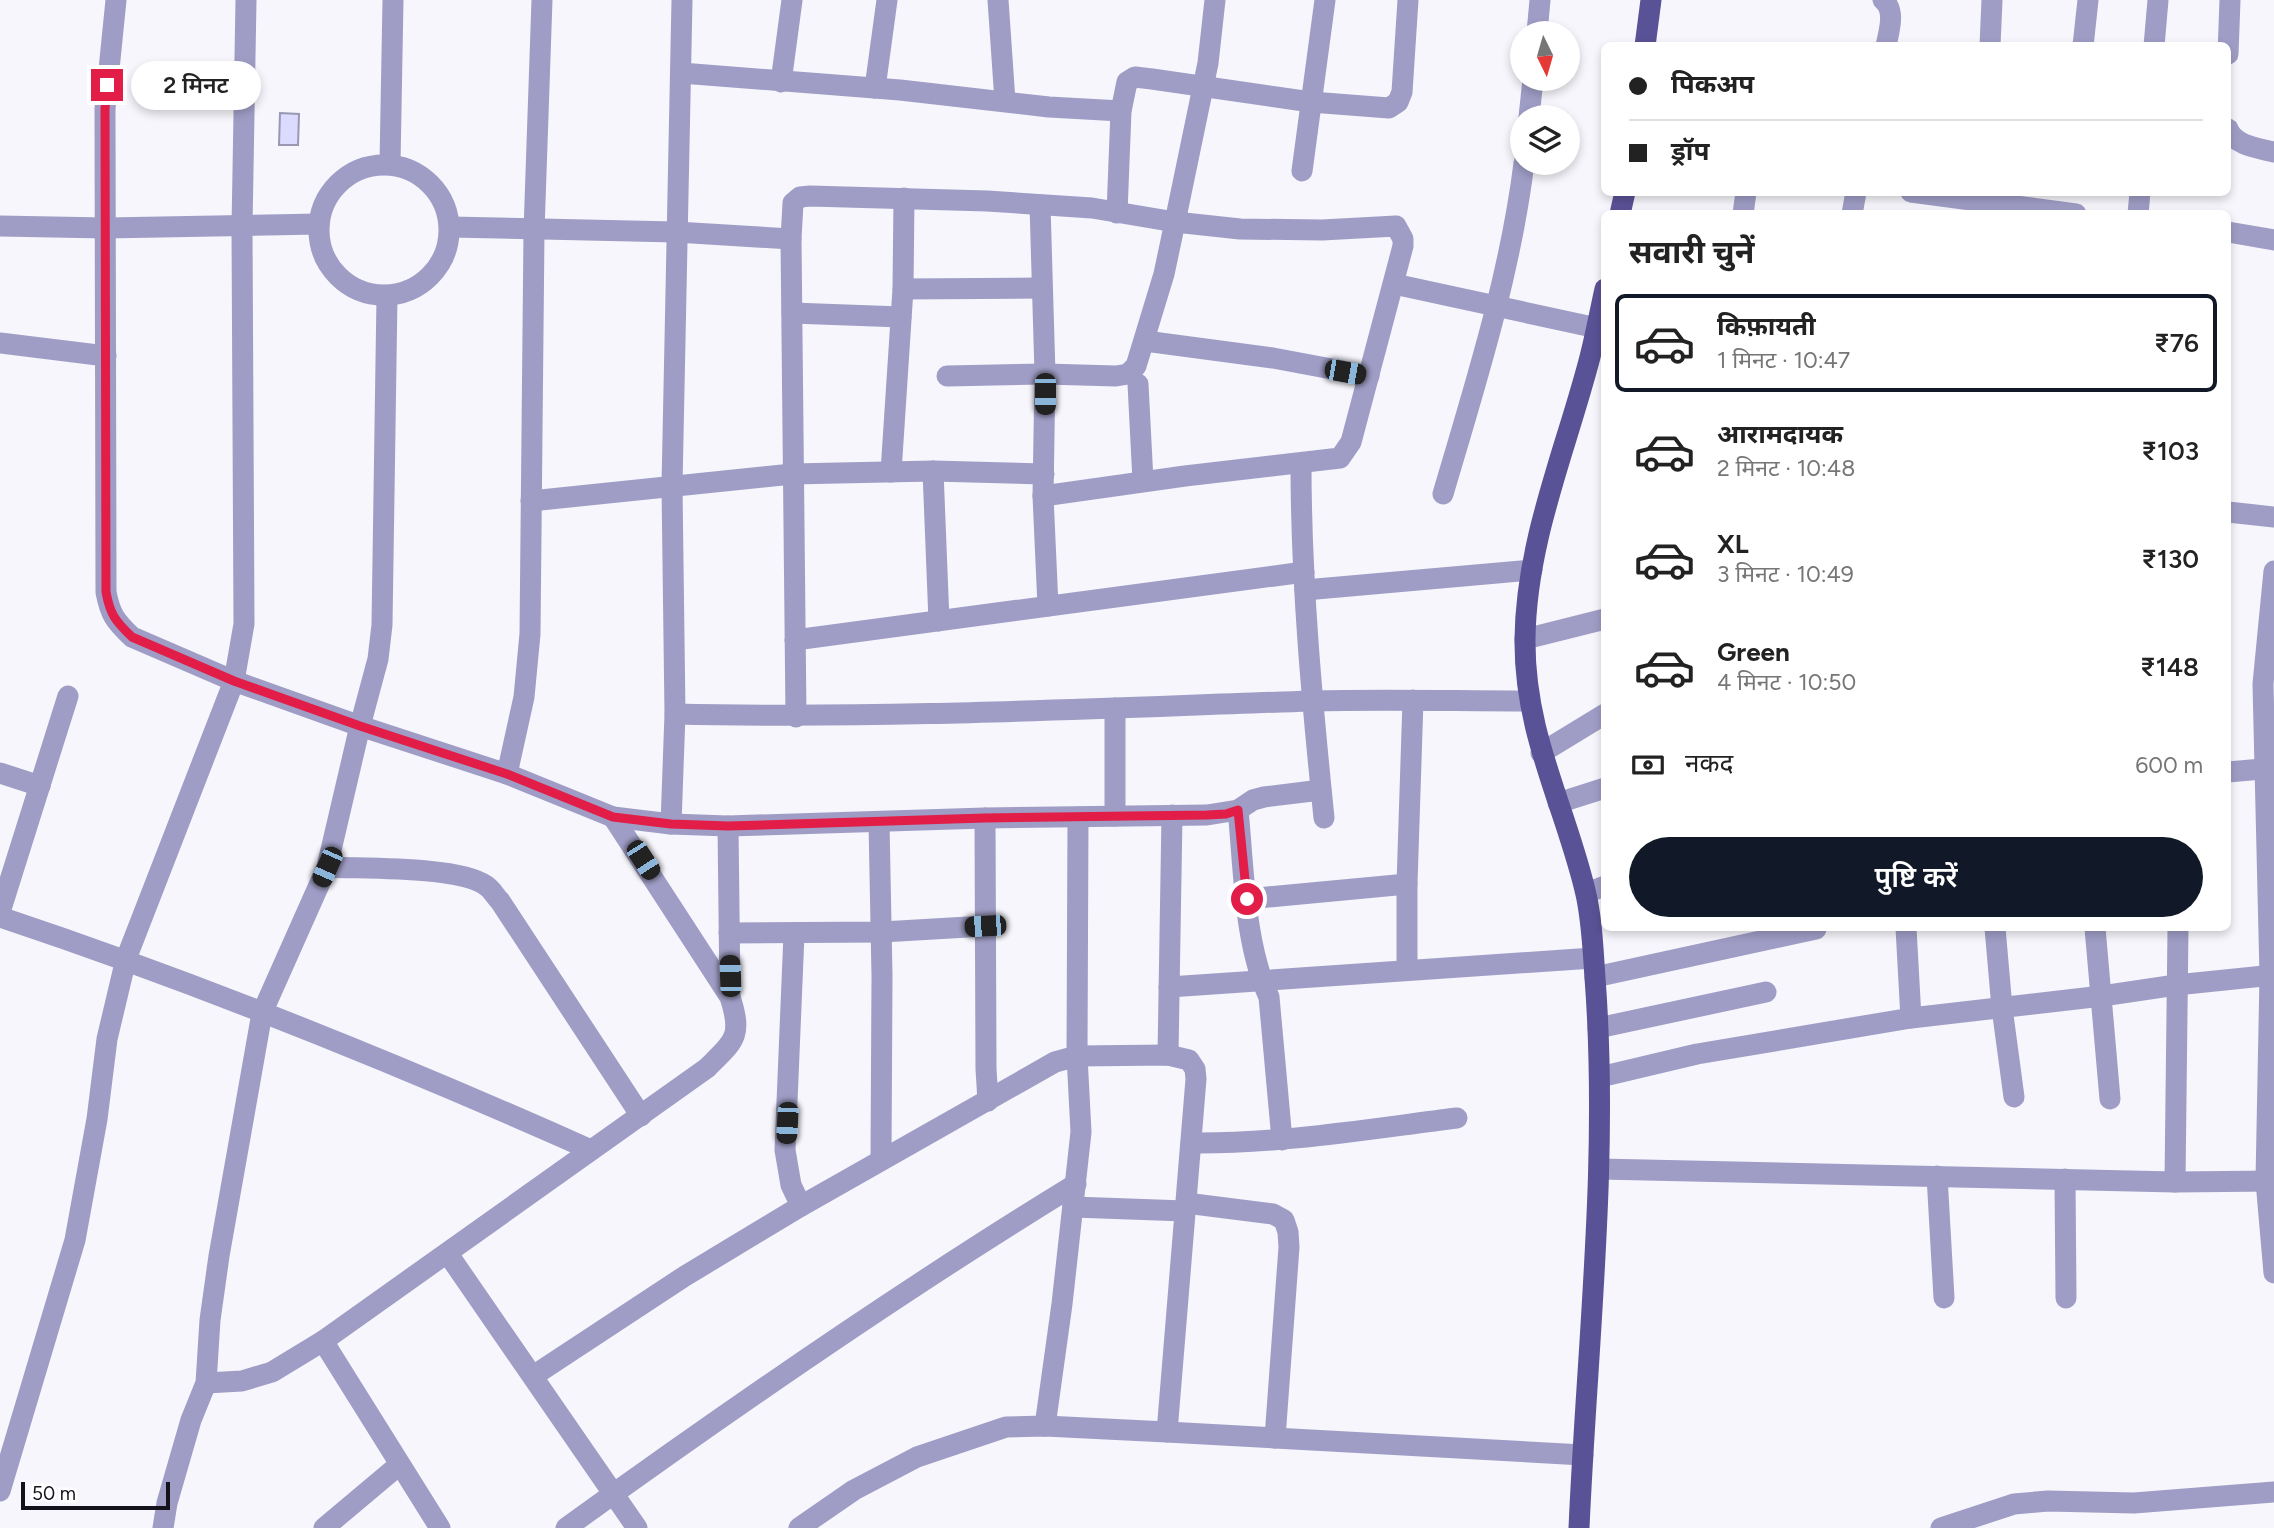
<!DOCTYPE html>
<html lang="hi">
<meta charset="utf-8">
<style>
body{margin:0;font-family:Figtree,"Noto Sans Devanagari",sans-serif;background:#f2f2f2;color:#222;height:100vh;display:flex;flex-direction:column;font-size:26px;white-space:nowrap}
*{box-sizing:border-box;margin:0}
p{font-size:23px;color:#767676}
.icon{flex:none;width:38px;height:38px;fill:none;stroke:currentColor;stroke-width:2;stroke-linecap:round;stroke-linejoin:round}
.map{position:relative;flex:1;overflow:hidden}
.panel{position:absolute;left:1601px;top:210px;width:630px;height:721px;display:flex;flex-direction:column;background:#fff;border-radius:10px;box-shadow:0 4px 10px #0003}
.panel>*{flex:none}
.hud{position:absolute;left:1601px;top:42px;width:630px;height:154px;border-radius:10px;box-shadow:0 4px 10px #0003;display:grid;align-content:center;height:154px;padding:0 28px;background:#fff}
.needle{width:46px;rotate:175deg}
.fabs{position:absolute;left:1510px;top:21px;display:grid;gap:14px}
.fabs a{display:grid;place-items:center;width:70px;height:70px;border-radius:50%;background:#fff;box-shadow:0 4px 10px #0003;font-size:35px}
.scale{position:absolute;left:21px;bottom:18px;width:149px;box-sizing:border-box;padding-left:7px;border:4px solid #13121b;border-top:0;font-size:19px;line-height:24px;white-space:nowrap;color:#13121b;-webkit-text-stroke:5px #fff;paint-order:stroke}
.end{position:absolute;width:32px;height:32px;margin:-16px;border:9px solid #e11d48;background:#fff;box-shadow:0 0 0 4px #fff}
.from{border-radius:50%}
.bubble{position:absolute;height:49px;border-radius:24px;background:#fff;box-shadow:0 4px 10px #0003;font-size:23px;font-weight:600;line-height:49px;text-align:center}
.car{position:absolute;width:21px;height:42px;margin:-21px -10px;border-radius:9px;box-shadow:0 0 5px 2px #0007;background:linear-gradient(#222 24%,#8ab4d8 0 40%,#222 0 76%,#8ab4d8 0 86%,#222 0)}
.hud b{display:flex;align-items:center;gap:24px;height:66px;font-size:26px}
.hud b+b{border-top:2px solid #e0e0e0}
.hud i{width:18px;height:18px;background:#222}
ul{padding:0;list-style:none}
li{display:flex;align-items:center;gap:21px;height:98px;margin:0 14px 10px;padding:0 14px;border:4px solid transparent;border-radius:10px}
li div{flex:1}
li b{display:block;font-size:26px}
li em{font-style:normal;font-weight:600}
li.current{border-color:#111827}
li>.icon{width:63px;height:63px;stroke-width:1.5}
h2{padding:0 28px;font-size:32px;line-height:84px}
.pay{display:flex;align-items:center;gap:18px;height:77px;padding:0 28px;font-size:26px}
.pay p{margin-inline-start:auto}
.button{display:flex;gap:14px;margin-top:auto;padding:14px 28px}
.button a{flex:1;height:80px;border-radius:42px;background:#111827;color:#fff;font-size:28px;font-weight:600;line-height:80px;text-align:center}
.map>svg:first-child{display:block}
.building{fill:#dbdaff;stroke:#9998b2;stroke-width:2}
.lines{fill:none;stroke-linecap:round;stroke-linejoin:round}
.minor{stroke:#9f9dc5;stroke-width:21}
.major{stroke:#5a5296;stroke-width:21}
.route{stroke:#e11d48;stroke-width:9}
</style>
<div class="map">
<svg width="2274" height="1528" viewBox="0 0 2274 1528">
<rect width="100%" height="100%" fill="#f6f6fc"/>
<path class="building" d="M280,113L299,114L298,145H279Z"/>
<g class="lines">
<g class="minor">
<path d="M116,0L105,109L106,592C110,614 115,621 132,637L234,681L360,726L507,774L613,817L671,824L728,826L985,818L1207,815L1238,810L1253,800L1264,797L1321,790"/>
<path d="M998,0L1005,101"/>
<path d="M1883,0C1896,10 1889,31 1886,46"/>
<path d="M1537,33L1540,0"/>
<path d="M1990,46L1992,0"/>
<path d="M2083,46L2088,0"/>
<path d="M2154,46L2158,0"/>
<path d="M2228,54L2230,0"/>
<path d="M681,73L900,90L1049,107L1121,111"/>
<path d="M781,82L792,0"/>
<path d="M875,88L887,0"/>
<path d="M1529,117L1533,79"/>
<path d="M2228,129C2235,146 2258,148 2274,152"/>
<path d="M390,164L393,0"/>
<circle cx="384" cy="230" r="65"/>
<path d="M1302,171L1325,0"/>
<path d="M1911,192L2076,214"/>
<path d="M1040,205L1045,374L1043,496L1048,606"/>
<path d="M1117,213L1121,111L1127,82L1135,77L1152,79L1311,102L1389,108L1398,102L1402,92L1408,0"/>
<path d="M1743,214L1746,192"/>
<path d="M1852,214L1856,192"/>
<path d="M2138,214L2140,192"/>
<path d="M0,226L106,228L319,224"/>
<path d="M450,227L676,232L791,239"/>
<path d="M2228,232L2274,240"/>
<path d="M1394,284L1597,328"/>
<path d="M903,289L1041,288"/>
<path d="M792,313L901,317"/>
<path d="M1145,341L1273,358L1369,376"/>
<path d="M0,343L106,356"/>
<path d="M947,376L1045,374L1116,376L1128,374L1136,366L1164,274L1175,222L1208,63L1215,0"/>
<path d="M1138,384L1143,481"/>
<path d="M1301,464C1301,582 1312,701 1324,818"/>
<path d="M933,471L939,621"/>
<path d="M891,472L903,289L904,198"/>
<path d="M1443,494C1475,385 1510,276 1524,163"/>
<path d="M531,501L792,474L933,471L1044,474"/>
<path d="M2228,512L2274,517"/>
<path d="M2274,571L2263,684L2270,975L2266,1181L2274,1273"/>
<path d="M1305,590L1532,570"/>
<path d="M1525,639L1605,619"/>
<path d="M795,640L1304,572"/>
<path d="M675,714C887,719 1099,708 1311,701C1384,699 1456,701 1529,701"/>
<path d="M796,717L791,239L793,203L800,197L810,196L987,201L1092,208L1175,222L1240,229L1322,230L1396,226L1403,239V246L1351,442L1340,458L1185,476L1043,496"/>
<path d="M1541,753L1605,714"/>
<path d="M2228,772L2274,768"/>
<path d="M0,773L40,786"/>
<path d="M507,774L524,697L530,634L534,231L542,0"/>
<path d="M1558,803L1605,788"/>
<path d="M1238,810C1244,869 1244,943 1269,997L1282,1140"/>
<path d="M1115,816V708"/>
<path d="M985,818L986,1069L988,1101"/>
<path d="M879,822L882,976L881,1159"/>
<path d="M671,824L675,714L672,486L682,0"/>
<path d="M728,826L730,996"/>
<path d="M327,867C362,869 458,866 485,885C491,888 495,896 500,901L641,1116"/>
<path d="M1586,893L1605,886"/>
<path d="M1247,899L1407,884"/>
<path d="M0,912L68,696"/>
<path d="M0,917C201,984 398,1064 591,1150"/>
<path d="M1906,928L1911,1018"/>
<path d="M1995,928L2002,1008L2014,1097"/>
<path d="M2095,928L2110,1099"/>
<path d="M729,933L882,932L985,926"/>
<path d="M794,934L785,1150L791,1185L801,1206"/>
<path d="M1407,969V884L1413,700"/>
<path d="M1595,977L1816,929"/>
<path d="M1169,987L1593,958"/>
<path d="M1598,1028L1766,992"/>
<path d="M1168,1055L1172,815"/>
<path d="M1600,1077L1697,1054L1911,1018L2102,996L2176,985L2274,975"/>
<path d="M1191,1143C1280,1144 1368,1129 1457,1118"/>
<path d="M1600,1169L2175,1182L2274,1181"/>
<path d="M1937,1176L1944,1298"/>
<path d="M2065,1179L2066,1298"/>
<path d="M2175,1182L2178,928"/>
<path d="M1186,1203L1273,1214L1284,1220L1288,1232L1289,1247L1275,1438"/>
<path d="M1073,1207L1185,1211"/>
<path d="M448,1254L637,1528"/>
<path d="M323,1341L440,1528"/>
<path d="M533,1376L685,1276L801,1206L1055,1062L1077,1056L1168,1055L1189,1060L1195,1069L1196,1079L1167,1432"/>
<path d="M206,1383L242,1381L272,1372L323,1341L707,1068C734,1041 743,1037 730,997L613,817"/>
<path d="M1045,1426L1062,1304L1081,1132L1077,1056L1078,817"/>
<path d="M0,1491L75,1240L97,1119L107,1039L126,959L234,681L244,624L242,227L246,0"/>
<path d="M163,1528L167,1503L191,1420L206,1383L210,1320L219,1256L262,1013L327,867L360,726L378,659L382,625L387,296"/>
<path d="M324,1528L399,1465"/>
<path d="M566,1528C732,1408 901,1291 1076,1184"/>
<path d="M799,1528L854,1490L917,1457L1006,1427L1045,1426L1167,1432L1583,1455"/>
<path d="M1941,1528L2014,1504L2048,1501L2134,1503L2274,1492"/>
</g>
<g class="major">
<path d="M1645,46L1651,0"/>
<path d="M1620,214L1625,192"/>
<path d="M1579,1528C1587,1345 1609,1162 1595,978C1593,950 1592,918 1585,890C1564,803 1524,733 1525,639C1526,541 1566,450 1590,357C1596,334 1600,311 1605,289"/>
</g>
</g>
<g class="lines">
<path class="route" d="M107,85L105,109L106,592C110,614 115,621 132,637L234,681L360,726L507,774L613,817L671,824L728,826L985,818L1207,815L1226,814L1238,810L1247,899"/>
</g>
</svg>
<div class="fabs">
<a><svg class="needle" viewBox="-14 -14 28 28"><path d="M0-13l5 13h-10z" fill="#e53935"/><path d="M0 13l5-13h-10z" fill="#767676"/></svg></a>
<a><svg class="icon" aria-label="layers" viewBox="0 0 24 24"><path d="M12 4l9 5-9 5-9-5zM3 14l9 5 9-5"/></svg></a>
</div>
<div class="scale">50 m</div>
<i class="end from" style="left:1247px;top:899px"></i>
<i class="end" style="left:107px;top:85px"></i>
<div class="bubble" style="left:131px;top:61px;width:130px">2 मिनट</div>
<i class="car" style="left:1345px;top:372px;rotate:100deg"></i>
<i class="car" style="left:1045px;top:394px;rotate:180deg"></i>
<i class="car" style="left:643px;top:860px;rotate:147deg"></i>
<i class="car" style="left:327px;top:867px;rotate:204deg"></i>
<i class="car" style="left:985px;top:926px;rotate:267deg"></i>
<i class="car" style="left:730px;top:976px;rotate:358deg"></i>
<i class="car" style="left:787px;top:1123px;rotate:183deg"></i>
<div class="hud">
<b><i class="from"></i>पिकअप</b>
<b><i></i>ड्रॉप</b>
</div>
<section class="panel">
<h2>सवारी चुनें</h2>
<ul>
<li class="current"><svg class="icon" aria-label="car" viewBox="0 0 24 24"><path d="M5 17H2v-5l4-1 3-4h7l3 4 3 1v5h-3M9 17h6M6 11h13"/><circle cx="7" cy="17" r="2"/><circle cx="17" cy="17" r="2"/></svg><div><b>किफ़ायती</b><p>1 मिनट · 10:47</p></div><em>₹76</em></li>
<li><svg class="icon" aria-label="car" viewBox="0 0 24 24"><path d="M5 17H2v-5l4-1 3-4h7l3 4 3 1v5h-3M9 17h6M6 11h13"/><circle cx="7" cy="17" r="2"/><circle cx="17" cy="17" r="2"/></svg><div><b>आरामदायक</b><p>2 मिनट · 10:48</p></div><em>₹103</em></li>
<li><svg class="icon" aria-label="car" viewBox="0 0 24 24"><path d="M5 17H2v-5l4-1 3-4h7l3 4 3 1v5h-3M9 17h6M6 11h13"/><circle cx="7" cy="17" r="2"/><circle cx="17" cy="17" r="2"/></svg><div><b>XL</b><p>3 मिनट · 10:49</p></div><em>₹130</em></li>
<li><svg class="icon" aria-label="car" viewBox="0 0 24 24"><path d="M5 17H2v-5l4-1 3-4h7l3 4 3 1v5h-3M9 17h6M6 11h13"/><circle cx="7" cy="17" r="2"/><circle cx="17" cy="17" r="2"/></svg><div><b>Green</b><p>4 मिनट · 10:50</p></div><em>₹148</em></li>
</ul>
<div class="pay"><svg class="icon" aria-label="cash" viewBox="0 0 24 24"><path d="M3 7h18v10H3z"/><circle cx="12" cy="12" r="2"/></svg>नकद<p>600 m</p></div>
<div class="button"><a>पुष्टि करें</a></div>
</section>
</div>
